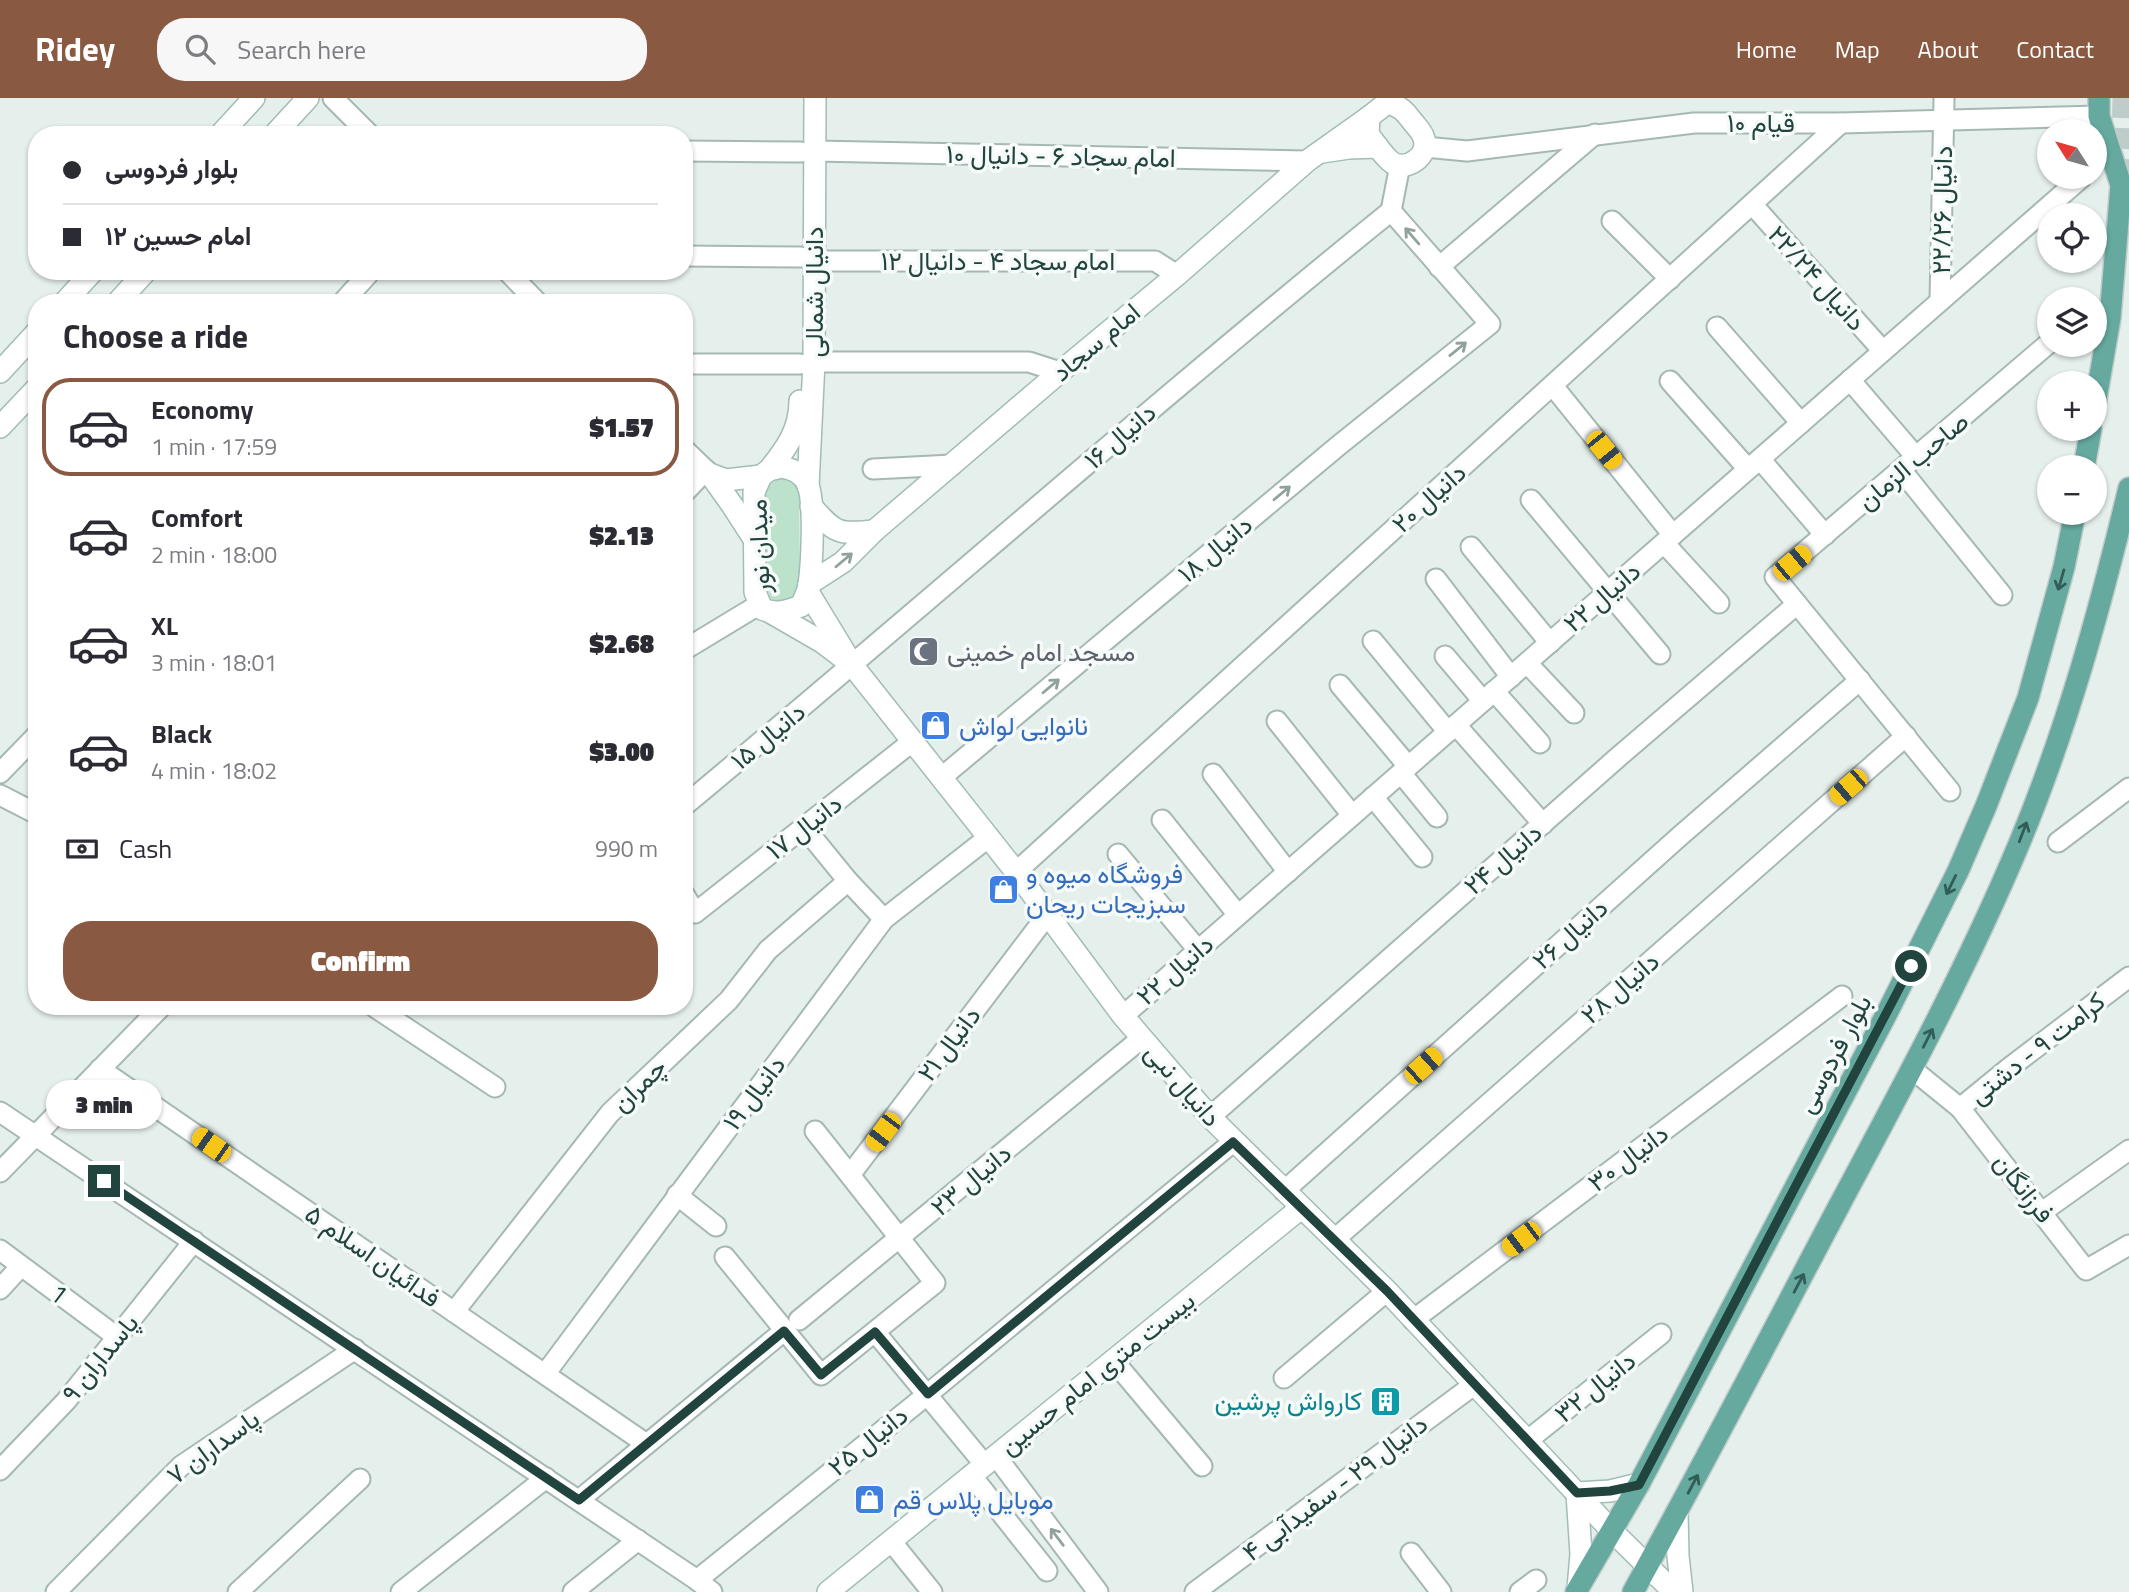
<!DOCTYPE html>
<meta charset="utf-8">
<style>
body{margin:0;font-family:"Titillium Web",Vazirmatn,sans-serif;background:#f7f7f7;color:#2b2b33;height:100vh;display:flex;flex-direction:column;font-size:26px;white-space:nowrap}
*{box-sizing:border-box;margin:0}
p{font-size:23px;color:#7c7c81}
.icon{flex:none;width:38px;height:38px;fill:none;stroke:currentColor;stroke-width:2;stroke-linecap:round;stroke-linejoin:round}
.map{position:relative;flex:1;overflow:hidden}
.side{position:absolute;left:28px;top:196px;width:665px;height:721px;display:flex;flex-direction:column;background:#fff;border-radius:28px;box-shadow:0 2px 5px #0004}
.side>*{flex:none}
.guide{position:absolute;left:28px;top:28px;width:665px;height:154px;border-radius:28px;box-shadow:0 2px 5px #0004;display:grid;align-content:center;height:154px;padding:0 35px;background:#fff}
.needle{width:46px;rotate:307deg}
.fabs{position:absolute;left:2037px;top:21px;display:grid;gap:14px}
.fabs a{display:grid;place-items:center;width:70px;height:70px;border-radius:50%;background:#fff;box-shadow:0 2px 5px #0004;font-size:35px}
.end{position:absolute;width:32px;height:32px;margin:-16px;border:9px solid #21443e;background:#fff;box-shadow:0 0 0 4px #fff}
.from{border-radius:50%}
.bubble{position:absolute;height:49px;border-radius:24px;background:#fff;box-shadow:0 2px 5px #0004;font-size:23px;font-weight:800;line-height:49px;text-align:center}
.car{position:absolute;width:21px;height:42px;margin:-21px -10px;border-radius:9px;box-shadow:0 0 5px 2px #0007;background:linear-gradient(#f5c518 24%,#345 0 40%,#f5c518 0 76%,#345 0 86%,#f5c518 0)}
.guide b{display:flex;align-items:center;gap:24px;height:66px;font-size:26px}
.guide b+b{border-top:2px solid #e1e1e2}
.guide i{width:18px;height:18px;background:#2b2b33}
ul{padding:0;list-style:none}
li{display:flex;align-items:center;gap:21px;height:98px;margin:0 14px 10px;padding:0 21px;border:4px solid transparent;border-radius:28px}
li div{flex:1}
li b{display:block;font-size:26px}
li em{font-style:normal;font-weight:800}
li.active{border-color:#8a5941}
li>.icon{width:63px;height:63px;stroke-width:1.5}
h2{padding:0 35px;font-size:32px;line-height:84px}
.pay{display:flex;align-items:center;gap:18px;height:77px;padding:0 35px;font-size:26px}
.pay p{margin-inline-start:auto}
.action{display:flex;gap:14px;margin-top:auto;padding:14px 35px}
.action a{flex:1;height:80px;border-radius:28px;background:#8a5941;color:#fff;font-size:28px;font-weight:800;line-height:80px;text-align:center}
header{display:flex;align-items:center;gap:42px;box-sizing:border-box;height:98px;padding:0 35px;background:#8a5941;color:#fff}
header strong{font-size:33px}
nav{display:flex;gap:38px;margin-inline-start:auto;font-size:24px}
.search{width:490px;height:63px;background:#f7f7f7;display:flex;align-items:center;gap:18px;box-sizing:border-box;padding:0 24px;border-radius:28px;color:#7c7c81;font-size:26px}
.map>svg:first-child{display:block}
.green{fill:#bce2cb}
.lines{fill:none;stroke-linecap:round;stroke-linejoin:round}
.primary-tunnel{stroke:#becdc9;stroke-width:21;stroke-dasharray:21 10;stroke-linecap:butt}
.street-casing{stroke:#a6b8b4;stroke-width:23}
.secondary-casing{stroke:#a2bcb6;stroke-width:24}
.primary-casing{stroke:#c1cbc9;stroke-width:24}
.street{stroke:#fff;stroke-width:19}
.secondary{stroke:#fff;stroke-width:21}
.primary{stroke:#65a99f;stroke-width:21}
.oneway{stroke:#90a29e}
.oneway2{stroke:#325d56}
.route{stroke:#21443e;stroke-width:9}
.labels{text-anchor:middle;stroke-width:7;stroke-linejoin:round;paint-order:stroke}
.street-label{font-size:26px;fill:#21443e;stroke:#f6fbf9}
.worship-label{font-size:26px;fill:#5b616d;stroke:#f6fbf9;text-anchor:start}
.shop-label{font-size:26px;fill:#366cbe;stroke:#f6fbf9;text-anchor:start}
.culture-label{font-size:26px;fill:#0d838f;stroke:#f6fbf9;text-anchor:end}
</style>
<header>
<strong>Ridey</strong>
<div class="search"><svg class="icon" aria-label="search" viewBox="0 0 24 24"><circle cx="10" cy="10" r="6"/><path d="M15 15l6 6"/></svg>Search here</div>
<nav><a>Home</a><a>Map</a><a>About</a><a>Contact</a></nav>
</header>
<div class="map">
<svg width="2129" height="1494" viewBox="0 0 2129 1494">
<rect width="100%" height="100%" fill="#e5efec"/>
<path class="green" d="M777,381C790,380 793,385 799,395L800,490L794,500L779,506L771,502L766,487L765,398L770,386Z"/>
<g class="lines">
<path class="primary-tunnel" d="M2121,82L2123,0"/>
<defs>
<g id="street">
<path d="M333,0L370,37"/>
<path d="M1425,49L1467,53L1694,25H1841L2099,18"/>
<path d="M684,53L801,54"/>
<path d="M815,53L1307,63"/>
<path d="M1752,106L1883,253"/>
<path d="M1391,113L1400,67"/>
<path d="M1612,123L1670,181"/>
<path d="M684,158L801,159"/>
<path d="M814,163H1155L1177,177"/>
<path d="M1439,169L1595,36"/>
<path d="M507,173L538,205"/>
<path d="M1940,203L1944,0"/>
<path d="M342,205L371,173"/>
<path d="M1717,229L1801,325"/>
<path d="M814,264H1029L1060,274"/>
<path d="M684,266H800"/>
<path d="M1850,282L1917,360"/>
<path d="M1670,283L1748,371"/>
<path d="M1553,288L1673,437"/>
<path d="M684,351L710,376"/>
<path d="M1760,361L1825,437"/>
<path d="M873,371L952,367"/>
<path d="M1902,373L2002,497"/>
<path d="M684,395L706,372"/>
<path d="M1531,402L1660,556"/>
<path d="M1664,445L1719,505"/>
<path d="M1471,449L1550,545"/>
<path d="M1436,481L1511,579"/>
<path d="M1373,543L1448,634"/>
<path d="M684,552L760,506"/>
<path d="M1445,558L1483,603"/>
<path d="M1527,565L1574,615"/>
<path d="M1340,587L1408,668"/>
<path d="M1494,593L1540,645"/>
<path d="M1277,623L1352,717"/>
<path d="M1456,627L1543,726"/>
<path d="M0,675L37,637"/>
<path d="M1401,675L1437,719"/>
<path d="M1213,676L1288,774"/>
<path d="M942,679L1338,348L1490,226L1391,113"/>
<path d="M1950,693L1775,479L2049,245"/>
<path d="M0,697L37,716"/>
<path d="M1373,699L1422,759"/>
<path d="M684,708C921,511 1151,307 1391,113"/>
<path d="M1162,722L1238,817"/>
<path d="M804,729L848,783L884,821"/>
<path d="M2058,744L2129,690"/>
<path d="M1118,756L1198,852"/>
<path d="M1016,774L1841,25"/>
<path d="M684,796L695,815L913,643"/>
<path d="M373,908L495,989"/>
<path d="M1123,918L2081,80"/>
<path d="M100,971L645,1345"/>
<path d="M1912,971L1960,1010L2009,970L2129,879"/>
<path d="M1960,1010L2086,1172L2129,1147"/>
<path d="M0,1014L697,1482L712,1494"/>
<path d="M1210,1019L1616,661L1797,506"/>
<path d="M0,1074L162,908"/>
<path d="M850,1077L1048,816"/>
<path d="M1284,1093L1680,738L1860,582"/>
<path d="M677,1097L716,1128"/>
<path d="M2042,1114L2129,1052"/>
<path d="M1335,1141L1906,638"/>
<path d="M0,1152L117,1239"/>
<path d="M725,1159L821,1277L935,1185L815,1033"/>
<path d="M0,1191L21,1168"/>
<path d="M454,1214L610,1015L729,902L768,852L848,783"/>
<path d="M799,1222L1142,940"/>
<path d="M1413,1222L1842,898"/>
<path d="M875,1234L985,1367"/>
<path d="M1113,1262L1202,1368"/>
<path d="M545,1276L884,821L989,739"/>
<path d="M1284,1280L1387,1193"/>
<path d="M1528,1342L1661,1236"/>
<path d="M996,1358L1098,1494"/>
<path d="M0,1372L66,1303L194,1143"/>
<path d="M971,1377L1047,1473"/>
<path d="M579,1402L784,1233"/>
<path d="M891,1443L932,1494"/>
<path d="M1411,1455L1441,1494"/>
<path d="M697,1482L928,1296L1233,1044"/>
<path d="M56,1494L181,1368L355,1251"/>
<path d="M238,1494L360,1381"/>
<path d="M401,1494L546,1380"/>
<path d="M573,1494L638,1442"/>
<path d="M1195,1494L1475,1286"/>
<path d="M1520,1494L1536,1482"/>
</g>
<g id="secondary">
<path d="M1387,5C1401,8 1405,14 1413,24C1416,28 1421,33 1423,38C1432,57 1405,76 1390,63C1382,56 1375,45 1368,36L1369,19Z"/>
<path d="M220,37L254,0"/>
<path d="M274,37L308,0"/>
<path d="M1322,54L1349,50L1378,49"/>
<path d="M64,205L93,173"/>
<path d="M117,205L146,173"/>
<path d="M0,274L37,234"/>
<path d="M0,329L37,290"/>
<path d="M781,369C793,371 803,375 808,387C815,405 812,466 809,487C808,494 804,501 801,508C787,513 776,517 762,511L755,494L754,394L761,378L769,372Z"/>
<path d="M769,372C786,351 800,332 800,303"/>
<path d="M710,376L732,407L754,441"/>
<path d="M710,376L726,382L761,378"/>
<path d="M808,388L814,264L815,0"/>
<path d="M811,408C835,435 838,437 874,433"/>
<path d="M809,486L843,464L874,433L1060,274L1177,177L1307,63L1369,19"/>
<path d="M808,494L853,568L1016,774L1123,918L1210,1019L1387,1193L1611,1432L1674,1494"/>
<path d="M770,514L822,544L843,560"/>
<path d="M1677,1414L1678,1458L1682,1494"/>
<path d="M1578,1491L1581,1456L1577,1395L1610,1393L1639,1386"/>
<path d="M828,1494L1301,1110"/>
</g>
<g id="primary">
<path d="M2095,307L2110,220L2121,87L2099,18V0"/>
<path d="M2084,369L2091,331"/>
<path d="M1576,1494L1639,1386L1887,915L1958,773L1986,708L2028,600L2064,469L2075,415"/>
<path d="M1633,1494C1704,1366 1771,1236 1840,1106C1903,988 1967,870 2019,746C2067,631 2100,511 2129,390"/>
</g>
</defs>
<use href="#street" class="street-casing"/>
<use href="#secondary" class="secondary-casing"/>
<use href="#primary" class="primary-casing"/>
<use href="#street" class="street"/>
<use href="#secondary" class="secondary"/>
<use href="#primary" class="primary"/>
</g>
<defs><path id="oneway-shaft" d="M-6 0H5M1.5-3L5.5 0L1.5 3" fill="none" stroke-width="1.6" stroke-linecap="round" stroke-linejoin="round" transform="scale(1.75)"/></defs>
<g class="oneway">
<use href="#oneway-shaft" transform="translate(1412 138) rotate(-131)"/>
<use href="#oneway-shaft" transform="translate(1458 251) rotate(-39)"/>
<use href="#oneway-shaft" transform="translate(1282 395) rotate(-40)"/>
<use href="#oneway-shaft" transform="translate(844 462) rotate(-40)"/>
<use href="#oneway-shaft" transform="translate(1051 588) rotate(-40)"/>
<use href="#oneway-shaft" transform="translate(1057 1439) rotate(-127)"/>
</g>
<g class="oneway2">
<use href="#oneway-shaft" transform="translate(2061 482) rotate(106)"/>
<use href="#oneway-shaft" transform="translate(2023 734) rotate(-69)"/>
<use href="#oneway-shaft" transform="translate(1951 787) rotate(116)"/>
<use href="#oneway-shaft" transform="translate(1928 940) rotate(-63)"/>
<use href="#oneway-shaft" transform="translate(1799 1185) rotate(-62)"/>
<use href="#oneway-shaft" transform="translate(1693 1386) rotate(-62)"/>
</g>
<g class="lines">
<path class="route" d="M104,1083L579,1402L784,1233L821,1277L875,1234L928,1296L1233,1044L1387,1193L1577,1395L1610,1393L1639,1387L1911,868"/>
</g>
<defs>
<symbol id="mosque-square" viewBox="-11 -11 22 22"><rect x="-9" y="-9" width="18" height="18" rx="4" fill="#6b7280" stroke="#f6fbf9"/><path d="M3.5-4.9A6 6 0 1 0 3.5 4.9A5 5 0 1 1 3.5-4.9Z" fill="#fff"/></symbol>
<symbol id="shop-square" viewBox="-11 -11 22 22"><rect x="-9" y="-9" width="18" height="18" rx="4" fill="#3f7fe0" stroke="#f6fbf9"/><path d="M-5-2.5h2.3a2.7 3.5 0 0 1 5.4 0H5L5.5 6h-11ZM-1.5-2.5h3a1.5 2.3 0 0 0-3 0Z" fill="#fff"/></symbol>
<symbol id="building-square" viewBox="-11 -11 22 22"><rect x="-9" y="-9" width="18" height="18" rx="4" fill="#0f9aa8" stroke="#f6fbf9"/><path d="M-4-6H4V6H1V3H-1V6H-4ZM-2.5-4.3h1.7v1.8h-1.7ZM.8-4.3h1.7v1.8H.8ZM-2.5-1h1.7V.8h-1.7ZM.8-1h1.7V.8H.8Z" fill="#fff"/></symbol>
</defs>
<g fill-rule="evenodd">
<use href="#mosque-square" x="906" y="536" width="35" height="35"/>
<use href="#shop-square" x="918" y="610" width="35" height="35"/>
<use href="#shop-square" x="986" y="774" width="35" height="35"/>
<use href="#building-square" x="1368" y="1286" width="35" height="35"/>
<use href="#shop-square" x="852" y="1384" width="35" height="35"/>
</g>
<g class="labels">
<g class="street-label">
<text x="1761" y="34">قیام ۱۰</text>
<text transform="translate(1061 58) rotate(1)" y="9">امام سجاد ۶ - دانیال ۱۰</text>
<text transform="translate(1942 112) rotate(-89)" y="9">دانیال ۲۲/۲۶</text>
<text x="998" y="172">امام سجاد ۴ - دانیال ۱۲</text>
<text transform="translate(1817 180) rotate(48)" y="9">دانیال ۲۲/۲۴</text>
<text transform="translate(814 194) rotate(-90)" y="9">دانیال شمالی</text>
<text transform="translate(1096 244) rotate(-40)" y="9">امام سجاد</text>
<text transform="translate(1120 338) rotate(-41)" y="9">دانیال ۱۶</text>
<text transform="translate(1913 363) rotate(-40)" y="9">صاحب الزمان</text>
<text transform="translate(1429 400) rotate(-42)" y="9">دانیال ۲۰</text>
<text transform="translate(759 448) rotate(-92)" y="9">میدان نور</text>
<text transform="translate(1215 451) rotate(-40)" y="9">دانیال ۱۸</text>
<text transform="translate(1602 499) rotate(-41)" y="9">دانیال ۲۲</text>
<text transform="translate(768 638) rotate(-40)" y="9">دانیال ۱۵</text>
<text transform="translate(804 729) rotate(-38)" y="9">دانیال ۱۷</text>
<text transform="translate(1503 761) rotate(-41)" y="9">دانیال ۲۴</text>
<text transform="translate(1570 836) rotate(-42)" y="9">دانیال ۲۶</text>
<text transform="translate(1175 872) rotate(-41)" y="9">دانیال ۲۲</text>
<text transform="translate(1620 890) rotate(-41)" y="9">دانیال ۲۸</text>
<text transform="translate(949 946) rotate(-53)" y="9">دانیال ۲۱</text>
<text transform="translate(2037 950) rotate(-38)" y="9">کرامت ۹ - دشتی</text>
<text transform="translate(1834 956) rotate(-62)" y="9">بلوار فردوسی</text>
<text transform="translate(639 987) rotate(-44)" y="9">چمران</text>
<text transform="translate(1183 987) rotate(49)" y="9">دانیال نبی</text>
<text transform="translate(754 995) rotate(-53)" y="9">دانیال ۱۹</text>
<text transform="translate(1628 1060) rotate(-37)" y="9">دانیال ۳۰</text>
<text transform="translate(971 1082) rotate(-40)" y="9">دانیال ۲۳</text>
<text transform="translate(2024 1090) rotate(52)" y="9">فرزانگان</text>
<text transform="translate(373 1158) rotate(35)" y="9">فدائیان اسلام ۵</text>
<text transform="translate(59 1196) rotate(37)" y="9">1</text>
<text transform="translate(100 1260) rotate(-51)" y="9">پاسداران ۹</text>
<text transform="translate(1097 1275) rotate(-39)" y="9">بیست متری امام حسین</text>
<text transform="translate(1595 1289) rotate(-39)" y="9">دانیال ۳۲</text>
<text transform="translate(868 1343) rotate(-39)" y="9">دانیال ۲۵</text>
<text transform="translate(213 1349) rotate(-36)" y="9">پاسداران ۷</text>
<text transform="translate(1335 1390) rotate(-37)" y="9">دانیال ۲۹ - سفیدآبی ۴</text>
</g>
<g class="worship-label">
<text x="947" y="563">مسجد امام خمینی</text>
</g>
<g class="shop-label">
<text x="959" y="637">نانوایی لواش</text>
<text x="1026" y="785">فروشگاه میوه و<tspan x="1026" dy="30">سبزیجات ریحان</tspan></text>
<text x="893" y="1411">موبایل پلاس قم</text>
</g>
<g class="culture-label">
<text x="1362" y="1312">کارواش پرشین</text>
</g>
</g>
</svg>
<div class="fabs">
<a><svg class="needle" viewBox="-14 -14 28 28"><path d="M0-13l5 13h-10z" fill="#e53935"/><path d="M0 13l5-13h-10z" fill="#7c7c81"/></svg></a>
<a><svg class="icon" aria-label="locate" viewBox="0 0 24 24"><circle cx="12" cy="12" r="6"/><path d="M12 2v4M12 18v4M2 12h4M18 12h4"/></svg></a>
<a><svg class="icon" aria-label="layers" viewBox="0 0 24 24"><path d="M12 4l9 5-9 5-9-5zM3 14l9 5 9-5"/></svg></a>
<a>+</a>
<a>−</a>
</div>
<i class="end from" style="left:1911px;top:868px"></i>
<i class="end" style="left:104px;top:1083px"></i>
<div class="bubble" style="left:46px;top:982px;width:116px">3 min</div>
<i class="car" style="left:1604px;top:352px;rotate:141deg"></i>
<i class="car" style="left:1792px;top:465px;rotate:50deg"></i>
<i class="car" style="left:1848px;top:689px;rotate:229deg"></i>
<i class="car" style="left:1423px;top:968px;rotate:48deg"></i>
<i class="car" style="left:883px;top:1034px;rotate:217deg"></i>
<i class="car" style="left:211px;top:1047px;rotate:305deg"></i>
<i class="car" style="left:1521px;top:1141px;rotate:233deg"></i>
<div class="guide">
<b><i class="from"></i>بلوار فردوسی</b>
<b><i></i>امام حسین ۱۲</b>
</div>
<section class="side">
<h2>Choose a ride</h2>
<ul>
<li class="active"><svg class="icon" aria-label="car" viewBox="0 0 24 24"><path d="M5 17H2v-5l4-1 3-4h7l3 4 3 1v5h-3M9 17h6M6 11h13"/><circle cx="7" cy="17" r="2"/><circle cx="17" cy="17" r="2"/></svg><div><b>Economy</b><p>1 min · 17:59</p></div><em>$1.57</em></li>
<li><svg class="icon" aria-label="car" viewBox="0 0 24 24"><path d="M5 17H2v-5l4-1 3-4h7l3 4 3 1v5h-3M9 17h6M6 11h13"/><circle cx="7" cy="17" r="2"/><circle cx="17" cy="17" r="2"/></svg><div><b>Comfort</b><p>2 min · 18:00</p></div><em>$2.13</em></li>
<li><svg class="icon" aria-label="car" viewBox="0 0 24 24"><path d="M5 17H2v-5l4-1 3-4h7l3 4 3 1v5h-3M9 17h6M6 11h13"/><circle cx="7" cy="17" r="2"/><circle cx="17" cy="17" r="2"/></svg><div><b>XL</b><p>3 min · 18:01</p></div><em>$2.68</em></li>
<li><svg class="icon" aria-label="car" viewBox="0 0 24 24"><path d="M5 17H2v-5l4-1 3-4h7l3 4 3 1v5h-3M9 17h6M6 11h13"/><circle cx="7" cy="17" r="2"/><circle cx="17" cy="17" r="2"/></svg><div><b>Black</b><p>4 min · 18:02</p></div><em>$3.00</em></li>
</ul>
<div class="pay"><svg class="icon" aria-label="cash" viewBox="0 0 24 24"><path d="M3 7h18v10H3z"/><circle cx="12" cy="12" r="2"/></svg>Cash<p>990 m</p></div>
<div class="action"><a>Confirm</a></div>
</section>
</div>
